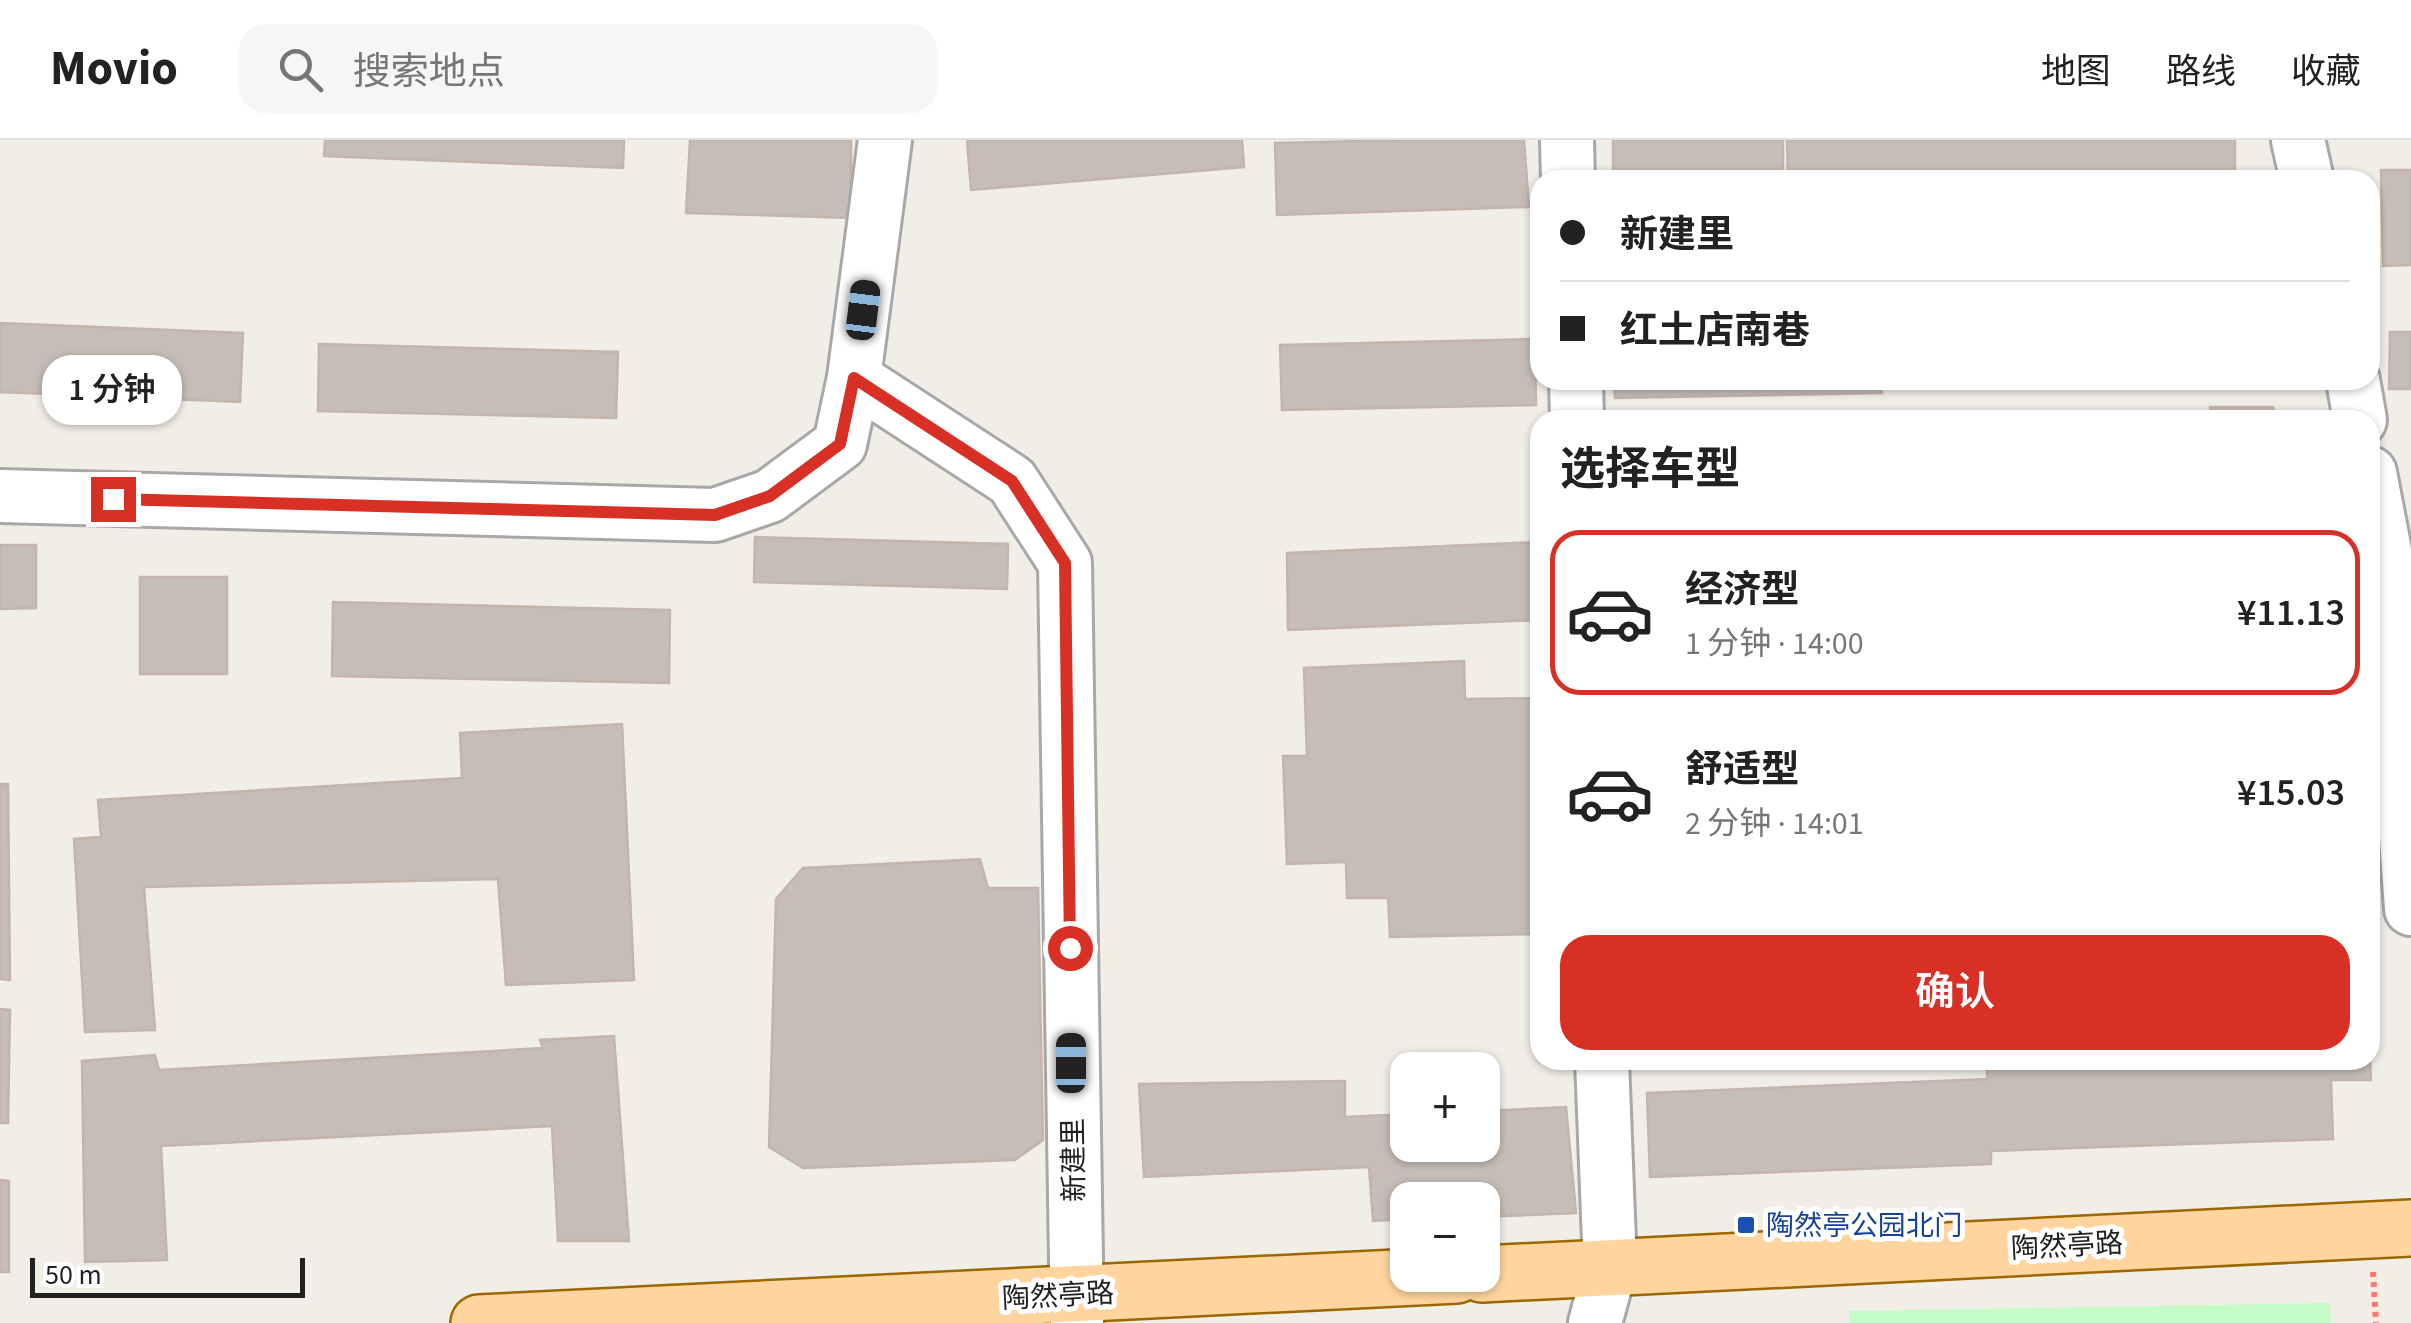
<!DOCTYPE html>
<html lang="zh">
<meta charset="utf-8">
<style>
body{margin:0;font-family:"Source Sans 3","Noto Sans SC",sans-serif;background:#f6f6f6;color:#222;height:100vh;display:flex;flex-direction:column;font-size:38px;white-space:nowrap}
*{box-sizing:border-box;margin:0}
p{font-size:32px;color:#767676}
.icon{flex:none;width:55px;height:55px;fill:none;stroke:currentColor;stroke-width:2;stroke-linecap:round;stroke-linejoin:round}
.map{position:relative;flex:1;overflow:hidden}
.panel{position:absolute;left:1530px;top:270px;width:850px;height:660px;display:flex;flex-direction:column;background:#fff;border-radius:30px;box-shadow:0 2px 8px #0004}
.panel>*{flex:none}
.banner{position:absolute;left:1530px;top:30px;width:850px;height:220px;border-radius:30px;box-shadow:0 2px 8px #0004;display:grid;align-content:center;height:220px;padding:0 30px;background:#fff}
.controls{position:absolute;left:1390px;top:912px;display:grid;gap:20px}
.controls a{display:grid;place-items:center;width:110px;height:110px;border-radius:20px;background:#fff;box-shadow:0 2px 8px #0004;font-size:50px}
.scale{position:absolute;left:30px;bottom:25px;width:275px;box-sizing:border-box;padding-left:10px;border:5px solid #212121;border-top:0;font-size:28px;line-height:35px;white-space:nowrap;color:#212121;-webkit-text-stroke:8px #fff;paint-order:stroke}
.end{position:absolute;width:45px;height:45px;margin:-22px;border:12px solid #d93025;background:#fff;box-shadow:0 0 0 5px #fff}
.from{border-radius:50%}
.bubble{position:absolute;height:70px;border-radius:30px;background:#fff;box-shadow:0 2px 8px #0004;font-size:32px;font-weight:600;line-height:70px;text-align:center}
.car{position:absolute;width:30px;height:60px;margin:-30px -15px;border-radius:12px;box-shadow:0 0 8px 2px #0007;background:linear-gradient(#222 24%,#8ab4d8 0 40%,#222 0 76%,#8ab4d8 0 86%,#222 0)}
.banner b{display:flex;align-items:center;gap:35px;height:95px;font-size:38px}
.banner b+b{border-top:2px solid #e0e0e0}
.banner i{width:25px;height:25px;background:#222}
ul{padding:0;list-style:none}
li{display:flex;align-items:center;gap:30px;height:165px;margin:0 20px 15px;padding:0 10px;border:5px solid transparent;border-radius:30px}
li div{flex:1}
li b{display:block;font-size:38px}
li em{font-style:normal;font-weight:600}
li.current{border-color:#d93025}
li>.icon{width:90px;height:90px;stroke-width:1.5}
h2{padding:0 30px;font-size:45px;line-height:120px}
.cta{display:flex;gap:20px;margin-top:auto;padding:20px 30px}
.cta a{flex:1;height:115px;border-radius:30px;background:#d93025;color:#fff;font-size:40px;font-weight:600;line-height:115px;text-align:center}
header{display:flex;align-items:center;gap:60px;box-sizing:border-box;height:140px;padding:0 50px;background:#fff;border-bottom:2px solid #e0e0e0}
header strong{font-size:48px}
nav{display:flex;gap:55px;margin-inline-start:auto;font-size:35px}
.search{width:700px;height:90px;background:#f6f6f6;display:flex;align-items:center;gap:25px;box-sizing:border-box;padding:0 35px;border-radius:30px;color:#767676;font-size:38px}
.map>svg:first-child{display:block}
.park{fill:#c4fbc7}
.building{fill:#c6bdb6;stroke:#c4b4a9;stroke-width:2.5}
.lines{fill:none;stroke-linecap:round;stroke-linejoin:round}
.minor-casing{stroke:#a8a8a8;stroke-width:58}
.major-casing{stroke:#9d6700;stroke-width:60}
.path{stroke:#fe786b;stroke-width:6;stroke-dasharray:5 5;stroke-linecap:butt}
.minor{stroke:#fff;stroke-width:52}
.major{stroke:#ffd49e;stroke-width:55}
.route{stroke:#d93025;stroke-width:12}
.transit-dot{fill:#1a4fb4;stroke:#fff;stroke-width:4}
.labels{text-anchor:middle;stroke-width:10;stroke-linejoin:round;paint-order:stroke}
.street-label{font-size:28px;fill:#212121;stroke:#fff}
.transit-label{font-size:28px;fill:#164399;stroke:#fff;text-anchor:start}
</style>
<header>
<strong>Movio</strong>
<div class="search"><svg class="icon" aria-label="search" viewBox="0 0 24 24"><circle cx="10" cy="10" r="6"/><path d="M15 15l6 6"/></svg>搜索地点</div>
<nav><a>地图</a><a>路线</a><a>收藏</a></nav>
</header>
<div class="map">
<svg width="2411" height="1183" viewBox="0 0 2411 1183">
<rect width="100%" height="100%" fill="#f1eee7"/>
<path class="park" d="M2330,1163L2331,1183H1850L1849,1171Z"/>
<g class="building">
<path d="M325,0H624L623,28L324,16Z"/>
<path d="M690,0H851V78L686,73Z"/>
<path d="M967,0H1242L1244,27L971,50Z"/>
<path d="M1409,0H1524L1529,67L1277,75L1275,3Z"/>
<rect x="1613" y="0" width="170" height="40"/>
<path d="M1787,0H2235V40H1788Z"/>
<path d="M2381,30H2411V125L2383,126Z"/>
<path d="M0,183L243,193L240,262L0,252Z"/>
<path d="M2390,192H2411V249H2389Z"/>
<path d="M1535,199L1536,265L1282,270L1280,205Z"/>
<path d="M319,204L618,212L616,278L318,271Z"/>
<path d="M1614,240H1881L1882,253L1615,258Z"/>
<path d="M1999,240H2175L1999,246Z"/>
<path d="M2210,267H2273L2277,280H2210Z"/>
<path d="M755,397L1008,404L1007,449L754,442Z"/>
<path d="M1540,402V480L1288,490L1287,413Z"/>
<path d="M0,405H36V468L0,469Z"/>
<rect x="140" y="437" width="87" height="97"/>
<path d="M333,462L670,470L669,543L332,536Z"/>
<path d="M1464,521L1465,559L1536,558L1540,638V794L1390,797L1388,758H1347L1346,722L1287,724L1283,616H1307L1304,528Z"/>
<path d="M622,584L634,840L506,845L498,739L144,747L155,890L85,892L74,699L101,697L98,660L462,638L460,593Z"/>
<path d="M0,644H8L10,840L0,839Z"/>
<path d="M980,719L988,748H1038L1043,1000L1015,1020L803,1028L769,1007L776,759L803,728Z"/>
<path d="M0,869L10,870L8,983H0Z"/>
<path d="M614,896L629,1101H558L552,986L161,1006L167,1120L85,1122L82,921L155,915L159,930L543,908L540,900Z"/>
<path d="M2370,919L2371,940H2331L2333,999L1991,1011V1024L1650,1037L1647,953L1987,939V927Z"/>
<path d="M1345,941V977L1408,974V1005H1482V971L1566,967L1576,1073L1482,1077V1060H1408V1079L1373,1081L1369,1027L1144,1037L1139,944Z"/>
<path d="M0,1040L9,1041V1132H0Z"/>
</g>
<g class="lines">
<defs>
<g id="minor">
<path d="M1567,0L1568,40"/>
<path d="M2298,0L2307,40"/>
<path d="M854,238L1012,341L1065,423L1077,1183"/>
<path d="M1576,240L1577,280"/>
<path d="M2353,240L2360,280"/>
<path d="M2370,333L2387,422L2411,769"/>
<path d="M0,356L715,375L770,356L840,304L854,238L885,0"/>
<path d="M1595,1183L1610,1128L1602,920"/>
</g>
<g id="major">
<path d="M1482,1134L2411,1088"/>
<path d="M479,1183L1457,1135"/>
</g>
</defs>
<use href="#minor" class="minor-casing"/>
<use href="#major" class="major-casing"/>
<path class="path" d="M2373,1132L2376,1183"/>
<use href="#minor" class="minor"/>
<use href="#major" class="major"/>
</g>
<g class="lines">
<path class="route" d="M113,359L715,375L770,356L840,304L854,238L1012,341L1065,423L1070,808"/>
</g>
<rect class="transit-dot" x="1736" y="1075" width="20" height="20" rx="5"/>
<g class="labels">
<g class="street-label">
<text transform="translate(1073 1020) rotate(-91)" y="10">新建里</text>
<text transform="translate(2067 1105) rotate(-3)" y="10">陶然亭路</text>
<text transform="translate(1058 1155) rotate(-3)" y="10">陶然亭路</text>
</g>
<g class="transit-label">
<text x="1766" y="1095">陶然亭公园北门</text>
</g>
</g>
</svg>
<div class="controls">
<a>+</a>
<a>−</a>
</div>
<div class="scale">50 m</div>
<i class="end from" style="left:1070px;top:808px"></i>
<i class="end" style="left:113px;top:359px"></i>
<div class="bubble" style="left:42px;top:215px;width:140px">1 分钟</div>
<i class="car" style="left:863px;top:170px;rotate:7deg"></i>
<i class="car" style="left:1071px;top:923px;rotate:0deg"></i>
<div class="banner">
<b><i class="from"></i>新建里</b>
<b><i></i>红土店南巷</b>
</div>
<section class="panel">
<h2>选择车型</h2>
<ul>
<li class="current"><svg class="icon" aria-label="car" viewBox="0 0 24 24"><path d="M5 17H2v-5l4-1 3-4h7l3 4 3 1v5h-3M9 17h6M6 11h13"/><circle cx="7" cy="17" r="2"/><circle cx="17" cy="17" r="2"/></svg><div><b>经济型</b><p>1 分钟 · 14:00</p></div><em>¥11.13</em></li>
<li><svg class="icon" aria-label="car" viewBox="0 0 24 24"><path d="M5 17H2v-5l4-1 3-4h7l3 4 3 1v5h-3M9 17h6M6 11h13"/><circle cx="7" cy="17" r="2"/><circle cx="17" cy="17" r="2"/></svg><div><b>舒适型</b><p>2 分钟 · 14:01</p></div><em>¥15.03</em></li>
</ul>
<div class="cta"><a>确认</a></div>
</section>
</div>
